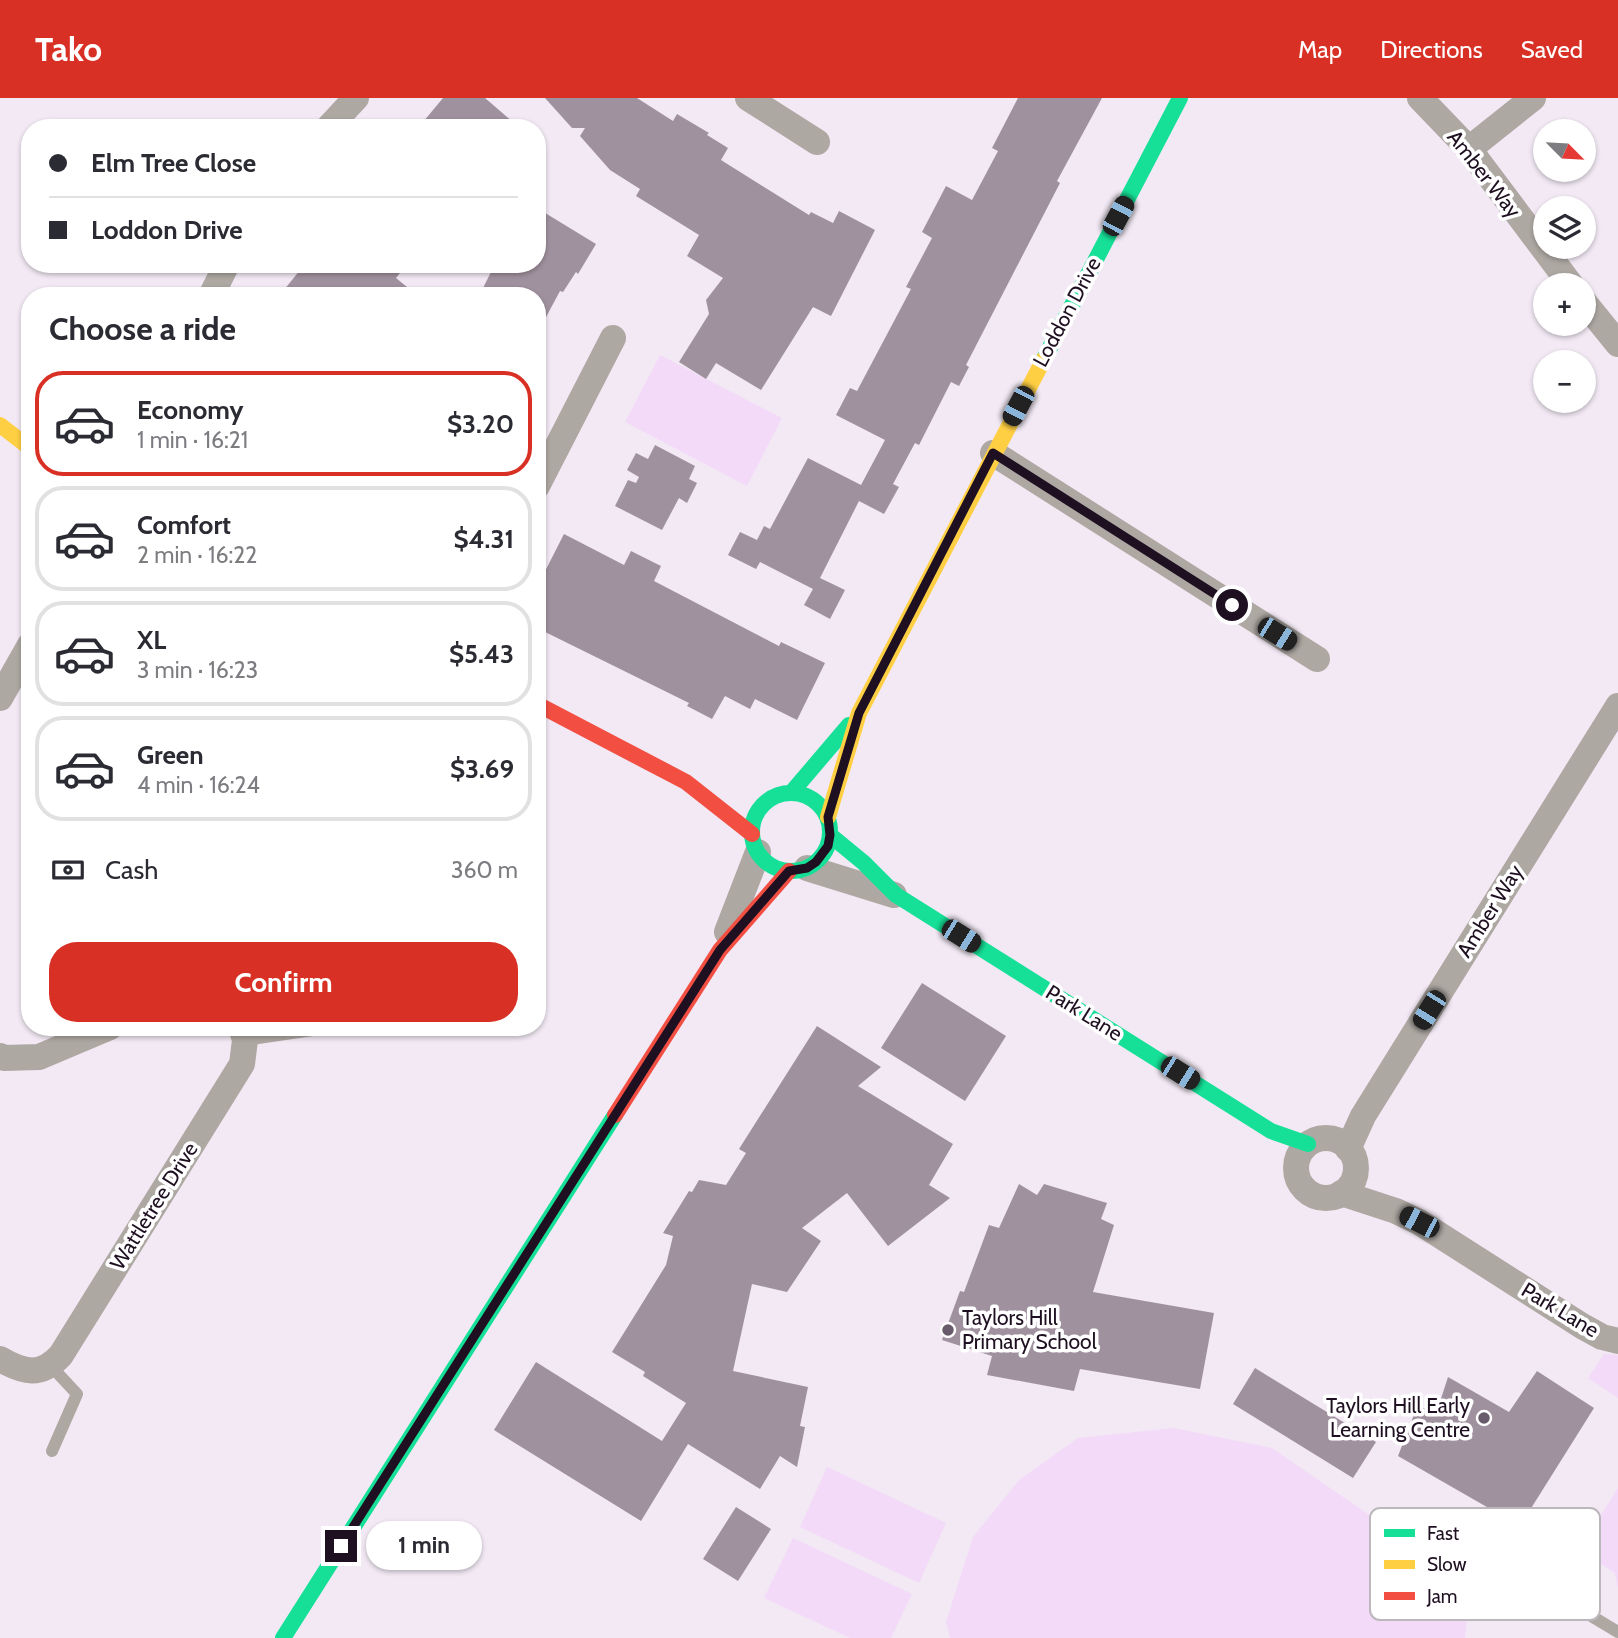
<!DOCTYPE html>
<meta charset="utf-8">
<style>
body{margin:0;font-family:Cabin,sans-serif;background:#f2f2f3;color:#2b2b33;height:100vh;display:flex;flex-direction:column;font-size:26px;white-space:nowrap}
*{box-sizing:border-box;margin:0}
p{font-size:23px;color:#7c7c81}
.icon{flex:none;width:38px;height:38px;fill:none;stroke:currentColor;stroke-width:2;stroke-linecap:round;stroke-linejoin:round}
.map{position:relative;flex:1;overflow:hidden}
.details{position:absolute;left:21px;top:189px;width:525px;height:749px;display:flex;flex-direction:column;background:#fff;border-radius:28px;box-shadow:0 2px 5px #0004}
.details>*{flex:none}
.hud{position:absolute;left:21px;top:21px;width:525px;height:154px;border-radius:28px;box-shadow:0 2px 5px #0004;display:grid;align-content:center;height:154px;padding:0 28px;background:#fff}
.needle{width:46px;rotate:114deg}
.buttons{position:absolute;left:1533px;top:21px;display:grid;gap:14px}
.buttons a{display:grid;place-items:center;width:63px;height:63px;border-radius:50%;background:#fff;box-shadow:0 2px 5px #0004;font-size:35px}
.end{position:absolute;width:32px;height:32px;margin:-16px;border:9px solid #1e0f21;background:#fff;box-shadow:0 0 0 4px #fff}
.from{border-radius:50%}
.bubble{position:absolute;height:49px;border-radius:24px;background:#fff;box-shadow:0 2px 5px #0004;font-size:23px;font-weight:700;line-height:49px;text-align:center}
.car{position:absolute;width:21px;height:42px;margin:-21px -10px;border-radius:9px;box-shadow:0 0 5px 2px #0007;background:linear-gradient(#222 24%,#8ab4d8 0 40%,#222 0 76%,#8ab4d8 0 86%,#222 0)}
.hud b{display:flex;align-items:center;gap:24px;height:66px;font-size:26px}
.hud b+b{border-top:2px solid #e1e1e2}
.hud i{width:18px;height:18px;background:#2b2b33}
ul{padding:0;list-style:none}
li{display:flex;align-items:center;gap:21px;height:105px;margin:0 14px 10px;padding:0 14px;border:4px solid #e1e1e2;border-radius:28px}
li div{flex:1}
li b{display:block;font-size:26px}
li em{font-style:normal;font-weight:700}
li.on{border-color:#d93025}
li>.icon{width:63px;height:63px;stroke-width:1.5}
h2{padding:0 28px;font-size:32px;line-height:84px}
.pay{display:flex;align-items:center;gap:18px;height:77px;padding:0 28px;font-size:26px}
.pay p{margin-inline-start:auto}
.primary-button{display:flex;gap:14px;margin-top:auto;padding:14px 28px}
.primary-button a{flex:1;height:80px;border-radius:28px;background:#d93025;color:#fff;font-size:28px;font-weight:700;line-height:80px;text-align:center}
header{display:flex;align-items:center;gap:42px;box-sizing:border-box;height:98px;padding:0 35px;background:#d93025;color:#fff}
header strong{font-size:33px}
nav{display:flex;gap:38px;margin-inline-start:auto;font-size:24px}
.map>svg:first-child{display:block}
.green{fill:#f3daf8}
.building{fill:#a0919e}
.lines{fill:none;stroke-linecap:round;stroke-linejoin:round}
.lane{stroke:#aea8a3;stroke-width:12}
.street{stroke:#aea8a3;stroke-width:26}
.fast{stroke:#16e098;stroke-width:16}
.slow{stroke:#ffcf43;stroke-width:16}
.jam{stroke:#f24e42;stroke-width:16}
.route{stroke:#1e0f21;stroke-width:9}
.poi-dot{fill:#685b6b;stroke:#fff;stroke-width:2.5}
.labels{text-anchor:middle;stroke-width:7;stroke-linejoin:round;paint-order:stroke}
.street-label{font-size:21px;fill:#1e0f21;stroke:#fff}
.poi-label{font-size:21px;fill:#1e0f21;stroke:#fff;text-anchor:start}
.key{fill:#fff;stroke:#bcb7bc;stroke-width:2}
.key-label{font-size:19px;fill:#1e0f21}
</style>
<header>
<strong>Tako</strong>
<nav><a>Map</a><a>Directions</a><a>Saved</a></nav>
</header>
<div class="map">
<svg width="1618" height="1540" viewBox="0 0 1618 1540">
<rect width="100%" height="100%" fill="#f2e9f4"/>
<g class="green">
<path d="M660,257L782,320L747,388L625,324Z"/>
<path d="M1604,1256L1618,1257V1300L1588,1280Z"/>
<path d="M1174,1330L1272,1350L1439,1465L1468,1509L1465,1540H950L946,1524L973,1439L1019,1382L1078,1340Z"/>
<path d="M827,1369L946,1425L919,1485L800,1429Z"/>
<path d="M1618,1390V1490L1615,1475L1579,1452Z"/>
<path d="M793,1440L912,1496L891,1540H850L764,1500Z"/>
</g>
<g class="building">
<path d="M443,0H485L520,30H418Z"/>
<path d="M545,0H637L673,23L677,16L709,35L707,37L728,50L721,62L809,117L811,114L833,125L839,113L875,132L831,218L813,209L761,292L716,265L706,281L679,264L709,216L706,202L723,180L687,158L699,137L636,98L640,91L610,72L580,38L585,30H572Z"/>
<path d="M1018,0H1102L1057,83L1060,85L966,267L969,269L959,288L951,284L919,347L915,345L893,386L899,389L884,416L859,403L820,480L845,492L830,521L804,507L813,491L760,464L756,471L728,457L740,434L757,442L764,428L770,431L808,360L861,387L885,342L836,317L850,290L857,293L911,191L906,189L932,140L922,134L946,88L972,102L998,53L992,50Z"/>
<path d="M537,110L596,146L578,176L576,174L563,194L560,193L537,236V198H479L495,166H537Z"/>
<path d="M305,166H407L396,180L418,198H279Z"/>
<path d="M655,347L695,368L689,381L697,385L687,405L679,400L662,432L615,408L628,382L636,385L639,379L627,372L636,355L648,361Z"/>
<path d="M564,436L624,467L631,453L661,468L654,483L779,548L781,544L825,565L797,622L755,601L750,611L725,598L712,621L687,608L689,605L537,530V489Z"/>
<path d="M922,885L1006,938L965,1003L881,950Z"/>
<path d="M817,928L881,969L858,988L953,1046L929,1087L950,1100L888,1148L847,1095L802,1130L821,1143L787,1194L752,1186L733,1273L808,1289L800,1328L805,1329L797,1369L780,1358L760,1391L688,1346L641,1423L494,1332L536,1264L662,1343L686,1305L643,1278L645,1274L612,1254L666,1167L673,1138L663,1135L689,1093L692,1094L699,1082L726,1087L746,1055L739,1051Z"/>
<path d="M1019,1086L1037,1097L1044,1086L1107,1105L1101,1121L1114,1127L1093,1194L1214,1215L1200,1291L1080,1271L1074,1293L987,1277L992,1258L942,1242L960,1193L964,1194L989,1127L999,1130Z"/>
<path d="M1255,1270L1376,1344L1353,1380L1233,1306Z"/>
<path d="M1537,1273L1594,1310L1520,1428L1398,1358L1417,1309L1437,1313L1448,1279L1509,1314Z"/>
<path d="M736,1409L771,1431L738,1483L703,1461Z"/>
</g>
<g class="lines">
<g class="lane">
<path d="M245,942L326,930H346"/>
<path d="M51,1268L77,1296L52,1353"/>
<path d="M1583,1513L1618,1534"/>
</g>
<g class="street">
<path d="M748,0L817,44"/>
<path d="M1420,0L1469,51L1571,187"/>
<path d="M328,30L356,0"/>
<path d="M1469,51L1533,0"/>
<path d="M211,198L227,166"/>
<path d="M1584,204L1618,246"/>
<path d="M993,355L1317,561"/>
<path d="M537,388L613,240"/>
<path d="M0,600L30,547"/>
<path d="M807,770L894,797"/>
<path d="M727,834L758,754"/>
<path d="M0,958L4,960L39,959L110,929"/>
<circle cx="1326" cy="1070" r="30"/>
<path d="M1348,1051L1363,1018L1618,608"/>
<path d="M1341,1095L1396,1113L1419,1124L1582,1228L1602,1239L1618,1243"/>
<path d="M0,1261C24,1275 41,1279 61,1257L242,966L245,942L241,929"/>
</g>
<g class="fast">
<path d="M1044,261L1180,0"/>
<path d="M791,695L849,627"/>
<circle cx="791" cy="734" r="39"/>
<path d="M830,737L864,765L896,797L1271,1033L1308,1046"/>
<path d="M283,1540L615,1017"/>
</g>
<g class="slow">
<path d="M0,327L30,350"/>
<path d="M828,719L859,615L1044,261"/>
</g>
<g class="jam">
<path d="M537,606L686,684L752,736"/>
<path d="M615,1017L720,852L789,773"/>
</g>
</g>
<g class="lines">
<path class="route" d="M341,1448L720,852L789,773L807,770L816,764L828,748L830,737L828,719L859,615L993,355L1232,507"/>
</g>
<g class="poi-dot">
<circle cx="948" cy="1232" r="7"/>
<circle cx="1484" cy="1320" r="7"/>
</g>
<g class="labels">
<g class="street-label">
<text transform="translate(1484 76) rotate(52)" y="7">Amber Way</text>
<text transform="translate(1067 214) rotate(-62)" y="7">Loddon Drive</text>
<text transform="translate(1490 813) rotate(-58)" y="7">Amber Way</text>
<text transform="translate(1084 915) rotate(32)" y="7">Park Lane</text>
<text transform="translate(154 1108) rotate(-58)" y="7">Wattletree Drive</text>
<text transform="translate(1560 1212) rotate(31)" y="7">Park Lane</text>
</g>
<g class="poi-label">
<text x="962" y="1227">Taylors Hill<tspan x="962" dy="24">Primary School</tspan></text>
<text x="1470" y="1315" text-anchor="end">Taylors Hill Early<tspan x="1470" dy="24">Learning Centre</tspan></text>
</g>
</g>
<rect x="1370" y="1410" width="230" height="112" rx="10" class="key"/>
<rect x="1384" y="1431" width="31" height="8" fill="#16e098"/>
<rect x="1384" y="1462" width="31" height="9" fill="#ffcf43"/>
<rect x="1384" y="1494" width="31" height="8" fill="#f24e42"/>
<g class="key-label">
<text x="1427" y="1442">Fast</text>
<text x="1427" y="1473">Slow</text>
<text x="1427" y="1505">Jam</text>
</g>
</svg>
<div class="buttons">
<a><svg class="needle" viewBox="-14 -14 28 28"><path d="M0-13l5 13h-10z" fill="#e53935"/><path d="M0 13l5-13h-10z" fill="#7c7c81"/></svg></a>
<a><svg class="icon" aria-label="layers" viewBox="0 0 24 24"><path d="M12 4l9 5-9 5-9-5zM3 14l9 5 9-5"/></svg></a>
<a>+</a>
<a>−</a>
</div>
<i class="end from" style="left:1232px;top:507px"></i>
<i class="end" style="left:341px;top:1448px"></i>
<div class="bubble" style="left:366px;top:1423px;width:116px">1 min</div>
<i class="car" style="left:1118px;top:118px;rotate:28deg"></i>
<i class="car" style="left:1018px;top:308px;rotate:208deg"></i>
<i class="car" style="left:1277px;top:536px;rotate:122deg"></i>
<i class="car" style="left:961px;top:838px;rotate:122deg"></i>
<i class="car" style="left:1429px;top:912px;rotate:212deg"></i>
<i class="car" style="left:1180px;top:975px;rotate:122deg"></i>
<i class="car" style="left:1419px;top:1124px;rotate:297deg"></i>
<div class="hud">
<b><i class="from"></i>Elm Tree Close</b>
<b><i></i>Loddon Drive</b>
</div>
<section class="details">
<h2>Choose a ride</h2>
<ul>
<li class="on"><svg class="icon" aria-label="car" viewBox="0 0 24 24"><path d="M5 17H2v-5l4-1 3-4h7l3 4 3 1v5h-3M9 17h6M6 11h13"/><circle cx="7" cy="17" r="2"/><circle cx="17" cy="17" r="2"/></svg><div><b>Economy</b><p>1 min · 16:21</p></div><em>$3.20</em></li>
<li><svg class="icon" aria-label="car" viewBox="0 0 24 24"><path d="M5 17H2v-5l4-1 3-4h7l3 4 3 1v5h-3M9 17h6M6 11h13"/><circle cx="7" cy="17" r="2"/><circle cx="17" cy="17" r="2"/></svg><div><b>Comfort</b><p>2 min · 16:22</p></div><em>$4.31</em></li>
<li><svg class="icon" aria-label="car" viewBox="0 0 24 24"><path d="M5 17H2v-5l4-1 3-4h7l3 4 3 1v5h-3M9 17h6M6 11h13"/><circle cx="7" cy="17" r="2"/><circle cx="17" cy="17" r="2"/></svg><div><b>XL</b><p>3 min · 16:23</p></div><em>$5.43</em></li>
<li><svg class="icon" aria-label="car" viewBox="0 0 24 24"><path d="M5 17H2v-5l4-1 3-4h7l3 4 3 1v5h-3M9 17h6M6 11h13"/><circle cx="7" cy="17" r="2"/><circle cx="17" cy="17" r="2"/></svg><div><b>Green</b><p>4 min · 16:24</p></div><em>$3.69</em></li>
</ul>
<div class="pay"><svg class="icon" aria-label="cash" viewBox="0 0 24 24"><path d="M3 7h18v10H3z"/><circle cx="12" cy="12" r="2"/></svg>Cash<p>360 m</p></div>
<div class="primary-button"><a>Confirm</a></div>
</section>
</div>
